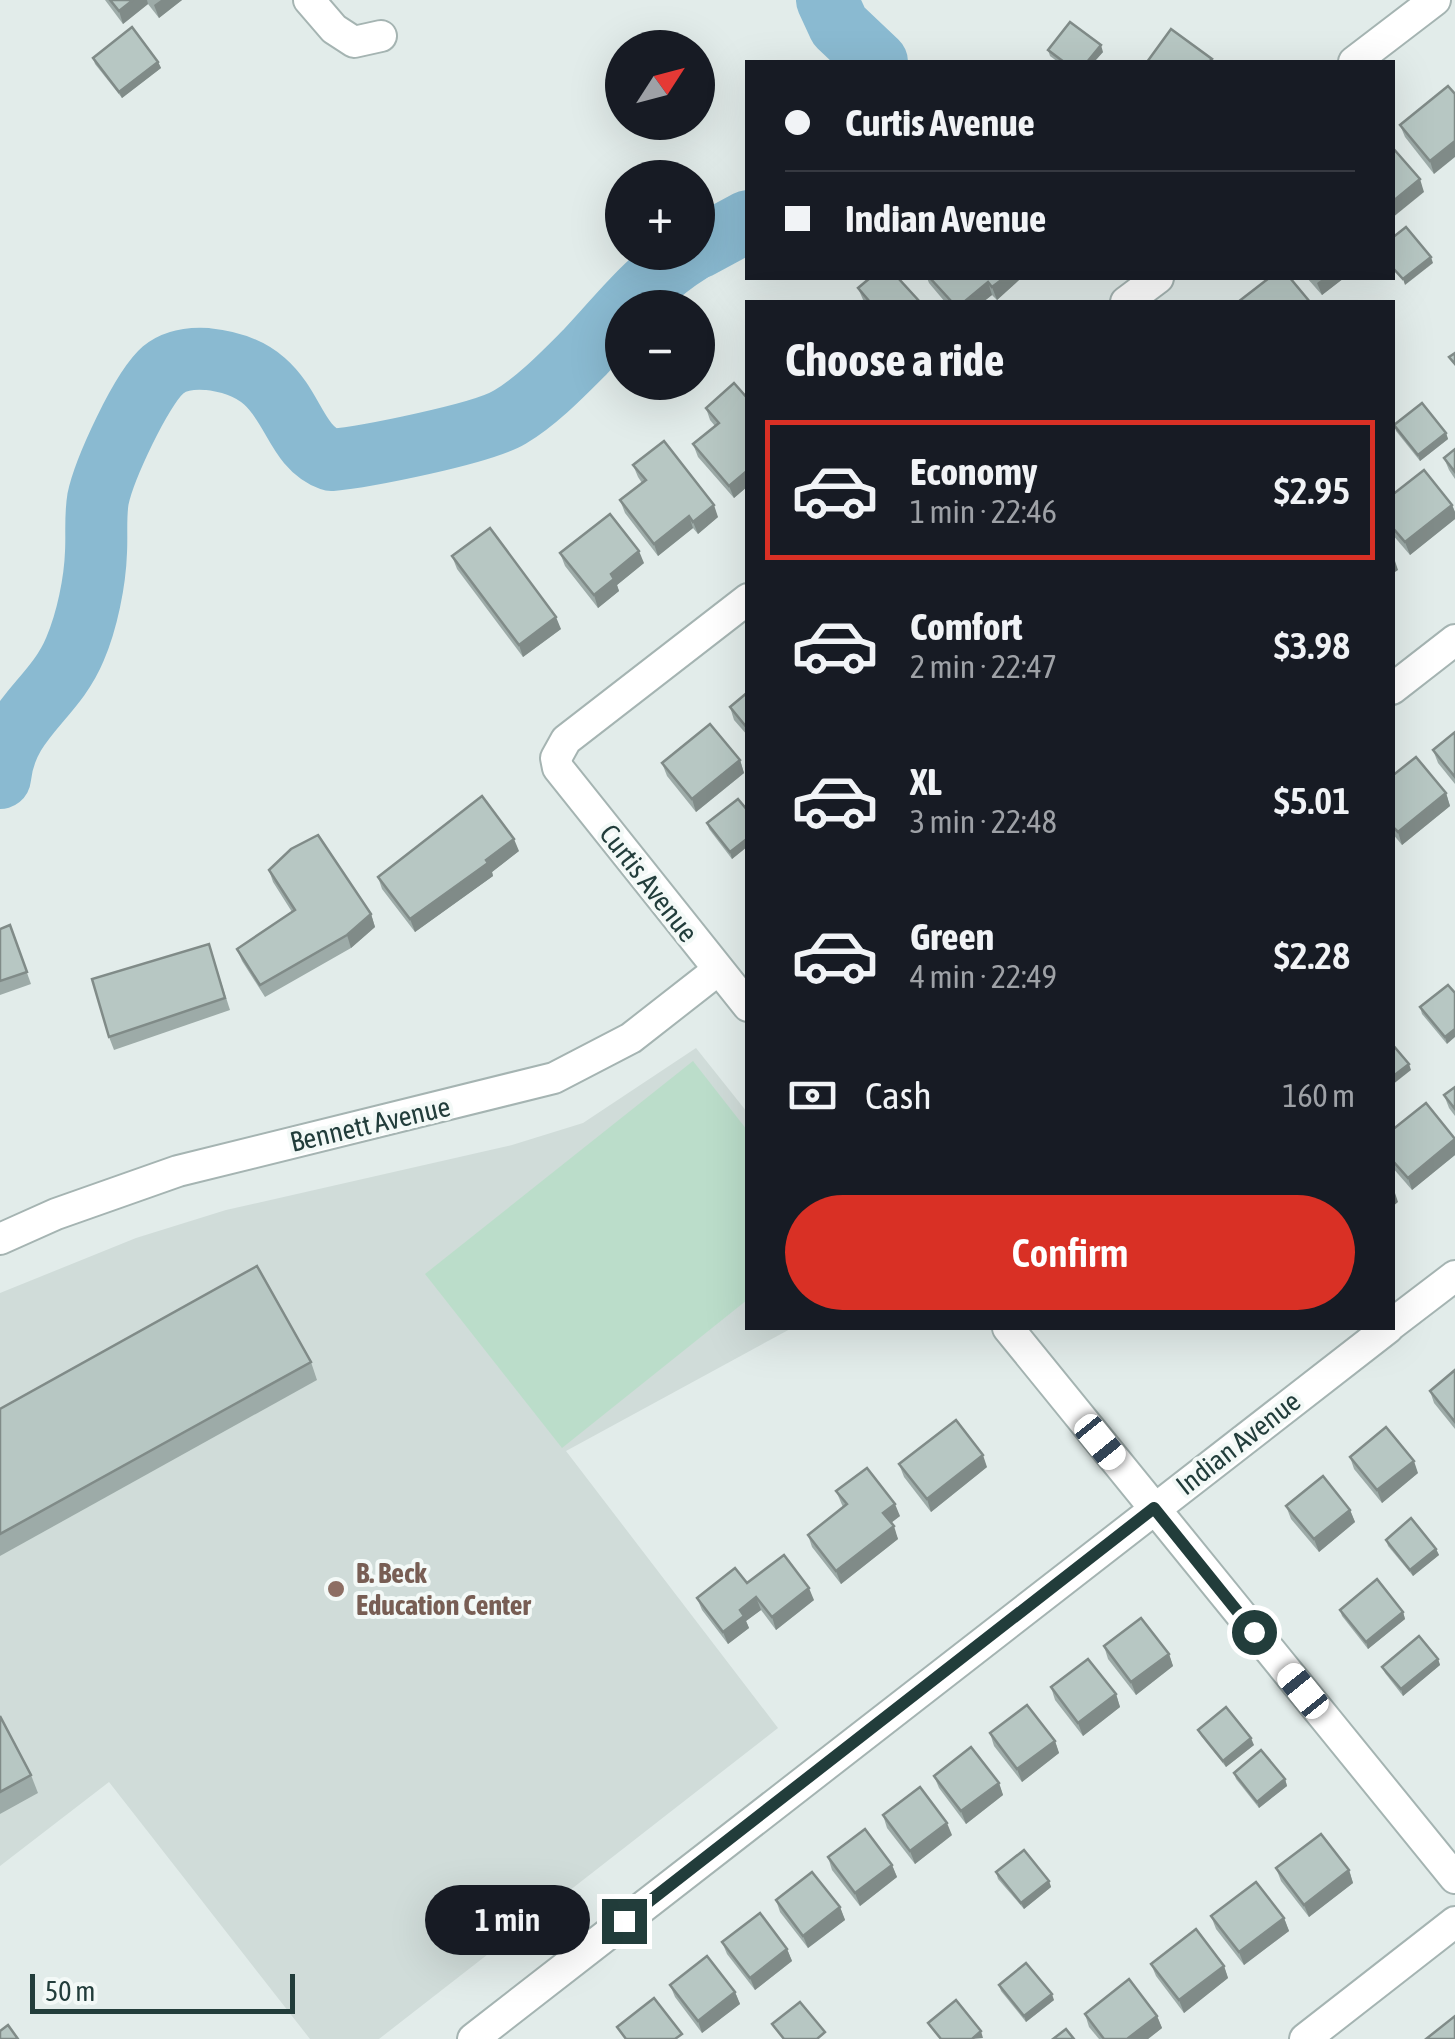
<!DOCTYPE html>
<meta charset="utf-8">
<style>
body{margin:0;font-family:"Asap Condensed",sans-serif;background:#20242c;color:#f1f3f6;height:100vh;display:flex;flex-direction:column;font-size:38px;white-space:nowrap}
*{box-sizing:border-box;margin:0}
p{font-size:32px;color:#9ea1a6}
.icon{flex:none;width:55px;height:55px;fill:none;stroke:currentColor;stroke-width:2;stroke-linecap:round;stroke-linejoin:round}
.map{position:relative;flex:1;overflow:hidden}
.sheet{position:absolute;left:745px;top:300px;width:650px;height:1030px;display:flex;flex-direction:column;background:#171b24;border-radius:0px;box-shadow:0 10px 40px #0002}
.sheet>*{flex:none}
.hud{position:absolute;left:745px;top:60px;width:650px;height:220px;border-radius:0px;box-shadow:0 10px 40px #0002;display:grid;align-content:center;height:220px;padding:0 40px;background:#171b24}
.needle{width:65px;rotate:54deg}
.controls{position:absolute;left:605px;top:30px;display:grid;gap:20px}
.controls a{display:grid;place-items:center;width:110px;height:110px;border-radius:50%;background:#171b24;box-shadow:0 10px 40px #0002;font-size:50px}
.scale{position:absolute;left:30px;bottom:25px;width:265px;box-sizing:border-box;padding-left:10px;border:5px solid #223d3b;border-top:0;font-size:28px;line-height:35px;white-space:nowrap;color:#223d3b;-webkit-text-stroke:8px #f3f9f7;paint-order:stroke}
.end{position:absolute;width:45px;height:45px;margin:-22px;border:12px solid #223d3b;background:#fff;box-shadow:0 0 0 5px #fff}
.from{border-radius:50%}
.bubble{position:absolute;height:70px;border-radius:35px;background:#171b24;box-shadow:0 10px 40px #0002;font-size:32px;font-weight:600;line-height:70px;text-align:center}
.car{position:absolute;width:30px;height:60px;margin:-30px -15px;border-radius:12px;box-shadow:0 0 8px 2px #0007;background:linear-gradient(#fff 24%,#345 0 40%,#fff 0 76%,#345 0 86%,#fff 0)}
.hud b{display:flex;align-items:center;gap:35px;height:95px;font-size:38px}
.hud b+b{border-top:2px solid #363941}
.hud i{width:25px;height:25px;background:#f1f3f6}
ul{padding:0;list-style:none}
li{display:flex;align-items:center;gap:30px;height:140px;margin:0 20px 15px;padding:0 20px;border:5px solid transparent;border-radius:0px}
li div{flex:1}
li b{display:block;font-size:38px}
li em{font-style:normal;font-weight:600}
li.current{border-color:#d93025}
li>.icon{width:90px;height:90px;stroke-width:1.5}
h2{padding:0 40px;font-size:45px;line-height:120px}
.pay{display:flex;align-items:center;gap:25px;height:110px;padding:0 40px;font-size:38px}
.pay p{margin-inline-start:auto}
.button{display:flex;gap:20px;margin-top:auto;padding:20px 40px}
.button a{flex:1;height:115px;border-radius:60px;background:#d93025;color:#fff;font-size:40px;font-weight:600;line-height:115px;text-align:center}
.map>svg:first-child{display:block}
.built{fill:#d0dcd9}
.green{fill:#bbddca}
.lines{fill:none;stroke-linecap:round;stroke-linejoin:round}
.river{stroke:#8abad1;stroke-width:62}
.minor-casing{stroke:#a5b4b2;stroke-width:34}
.minor{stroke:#fff;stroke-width:30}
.wall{fill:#9daba8}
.shaded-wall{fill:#808b88}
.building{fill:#b7c7c3;stroke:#808b88;stroke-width:2.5}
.route{stroke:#223d3b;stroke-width:12}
.education-dot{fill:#8d6e63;stroke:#f3f9f7;stroke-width:4}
.labels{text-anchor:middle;stroke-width:8;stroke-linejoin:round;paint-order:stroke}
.street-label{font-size:28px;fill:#223d3b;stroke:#f3f9f7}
.education-label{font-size:28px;font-weight:bold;fill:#785e54;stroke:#f3f9f7;text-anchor:start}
</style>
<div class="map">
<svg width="1455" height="2039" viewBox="0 0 1455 2039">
<rect width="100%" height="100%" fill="#e2ecea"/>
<path class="built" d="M696,1048L747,1112L748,1328H792L566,1451L778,1728L379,2039H310L109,1782L0,1866V1293L136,1238L226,1210L512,1145L583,1123Z"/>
<path class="green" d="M693,1061L747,1130V1300L562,1448L425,1274Z"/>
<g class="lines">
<g class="river">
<path d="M827,0L839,26L877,62"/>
<path d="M698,248L748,221"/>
<path d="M0,778C6,719 54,700 75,649C87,621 95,582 96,552C97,535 95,517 98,499C104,470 141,389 163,370C175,360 192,358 207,359C298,368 282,442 331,460C365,457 482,434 510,417C537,401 563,374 585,352C620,315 646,279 690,252"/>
</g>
<defs>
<g id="minor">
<path d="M309,0L334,29L354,42L381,36"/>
<path d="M1354,62L1435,0"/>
<path d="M1126,302L1158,278"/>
<path d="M748,599L566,740L556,758L558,768L748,1006"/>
<path d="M1392,689L1455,640"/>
<path d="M0,1239L56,1214L178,1171L554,1078L631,1038L718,970"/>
<path d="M1392,1324L1455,1276"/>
<path d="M1008,1328L1455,1878"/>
<path d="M473,2039L1388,1328"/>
<path d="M1305,2039L1455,1922"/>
</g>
</defs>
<use href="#minor" class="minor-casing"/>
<use href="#minor" class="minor"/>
</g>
<g class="wall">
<path d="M105,0H182L159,18L148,4L123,24Z"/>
<path d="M1048,50L1103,52L1094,62H1058L1050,56Z"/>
<path d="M93,58L158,62L161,68L122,98L95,64Z"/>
<path d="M1448,86L1434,174L1405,137L1400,125Z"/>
<path d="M927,278H1018L1019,280L997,300L992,295L983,302H945L929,283Z"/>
<path d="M1307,278H1344L1322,295Z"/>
<path d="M858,288L920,302H864Z"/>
<path d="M748,399V486L734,498L698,457L693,444L715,426L710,420L706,408Z"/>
<path d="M1394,425L1446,433L1448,439L1420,461L1396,431Z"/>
<path d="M1455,449V479L1449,470L1444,458Z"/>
<path d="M633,465L718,517L698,534L693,528L658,556L625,513L620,500L642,483L638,477Z"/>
<path d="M1392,495L1452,505L1455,512V519L1410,555L1392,534Z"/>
<path d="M560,553L644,563L617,585L619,591L598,608L565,566Z"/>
<path d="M452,556L561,629L523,657L457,569Z"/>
<path d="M748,692V736L734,720L730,707Z"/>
<path d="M1455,732V784L1438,763L1433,750Z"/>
<path d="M740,760L744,773L696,812L667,776L662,763Z"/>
<path d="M1392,776L1446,793L1450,806L1402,845L1392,833Z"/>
<path d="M748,811V846L732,859L709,829L707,823Z"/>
<path d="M519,851L492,872L493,876L415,932L382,889L378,877Z"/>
<path d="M269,870L371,914L375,927L351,948L265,997L242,961L237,949L292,912L273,882Z"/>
<path d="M10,925L31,984L0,995V929Z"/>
<path d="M213,957L230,1010L114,1050L109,1037Z"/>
<path d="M1448,985L1447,1044L1422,1014L1420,1007Z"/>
<path d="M1455,1087V1116L1449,1108L1444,1095Z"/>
<path d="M1392,1130L1455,1138V1155L1412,1190L1392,1167Z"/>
<path d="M311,1362L317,1380L0,1556V1409Z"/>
<path d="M1455,1370V1429L1434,1403L1430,1391Z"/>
<path d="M1350,1457L1418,1473L1382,1503L1354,1469Z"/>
<path d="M899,1464L987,1467L931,1512L904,1477Z"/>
<path d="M836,1491L900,1516L891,1523L898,1539L841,1584L812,1547L808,1535L843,1507Z"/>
<path d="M1286,1506L1350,1510L1355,1522L1319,1552L1291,1519Z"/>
<path d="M1386,1540L1436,1549L1439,1555L1413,1576L1388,1546Z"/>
<path d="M747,1583L814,1600L776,1630L761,1610L746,1621L749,1628L728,1644L702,1610L697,1598Z"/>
<path d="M1340,1610L1403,1612L1405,1619L1368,1649L1342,1616Z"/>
<path d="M1104,1646L1169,1654L1173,1666L1136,1695L1108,1659Z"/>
<path d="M1438,1659L1440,1665L1403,1696L1385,1673L1382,1667Z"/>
<path d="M1051,1687L1116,1694L1120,1707L1083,1736L1055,1700Z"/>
<path d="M0,1716L31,1775L38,1793L0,1814Z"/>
<path d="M1198,1730L1254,1745L1226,1767L1201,1736Z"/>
<path d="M990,1733L1055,1741L1059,1753L1022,1782L994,1746Z"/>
<path d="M1234,1773L1285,1779L1287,1786L1259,1808L1236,1779Z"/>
<path d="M934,1776L999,1783L1003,1795L966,1824L939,1788Z"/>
<path d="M883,1815L952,1835L915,1864L887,1828Z"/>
<path d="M828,1857L892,1865L897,1877L860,1906L832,1870Z"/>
<path d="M1276,1868L1349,1870L1353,1883L1309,1917L1281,1881Z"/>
<path d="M996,1872L1049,1881L1051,1887L1024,1909L998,1879Z"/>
<path d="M776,1900L840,1907L845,1920L808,1948L780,1912Z"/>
<path d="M1211,1916L1284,1918L1289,1931L1244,1965L1216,1929Z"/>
<path d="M722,1942L787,1949L792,1961L755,1990L727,1954Z"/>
<path d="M1151,1964L1224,1966L1228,1978L1184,2013L1156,1976Z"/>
<path d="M670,1985L735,1992L740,2004L702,2033L675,1997Z"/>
<path d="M999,1985L1054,2000L1026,2022L1001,1991Z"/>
<path d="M1085,2014L1157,2016L1162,2028L1148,2039H1099L1089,2027Z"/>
</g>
<g class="shaded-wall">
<path d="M133,0H147L148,4L123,24L119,11Z"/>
<path d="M161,0H182L159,18L154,5Z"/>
<path d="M1101,45L1103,52L1094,62H1087Z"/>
<path d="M158,62L161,68L122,98L119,92Z"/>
<path d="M1455,141V157L1434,174L1430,161Z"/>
<path d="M1420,179L1424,192L1392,218V202Z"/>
<path d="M1431,257L1433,263L1405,285L1403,279Z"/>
<path d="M1004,278H1018L1019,280L997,300L992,287Z"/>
<path d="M1324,278H1344L1322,295L1317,283Z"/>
<path d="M988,282L992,295L983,302H964Z"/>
<path d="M1446,433L1448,439L1420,461L1418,455Z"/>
<path d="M748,470V486L734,498L729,486Z"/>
<path d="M714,505L718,517L698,534L693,522Z"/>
<path d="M1452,505L1455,512V519L1410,555L1405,542Z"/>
<path d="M689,516L693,528L658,556L654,544Z"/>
<path d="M639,551L644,563L617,585L619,591L598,608L594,595L611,574Z"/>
<path d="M1392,558H1394L1398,570L1392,574Z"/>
<path d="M556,617L561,629L523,657L519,645Z"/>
<path d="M740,760L744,773L696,812L692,799Z"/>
<path d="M1446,793L1450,806L1402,845L1398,832Z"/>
<path d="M748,838V846L732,859L730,852Z"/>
<path d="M514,839L519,851L492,872L493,876L415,932L410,919Z"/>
<path d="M371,914L375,927L351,948L347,935Z"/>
<path d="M1455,1029V1037L1447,1044L1445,1037Z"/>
<path d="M1409,1064L1411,1070L1392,1085V1077Z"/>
<path d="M1455,1139V1155L1412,1190L1408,1178Z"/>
<path d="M1394,1190L1398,1202L1392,1207V1191Z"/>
<path d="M983,1455L987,1467L931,1512L927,1499Z"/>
<path d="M1414,1461L1418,1473L1382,1503L1377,1490Z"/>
<path d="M895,1504L900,1516L888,1525L883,1513Z"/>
<path d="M1350,1510L1355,1522L1319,1552L1314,1539Z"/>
<path d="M894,1526L898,1539L841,1584L836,1571Z"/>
<path d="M1436,1549L1439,1555L1413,1576L1410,1570Z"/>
<path d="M809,1588L814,1600L776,1630L772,1617Z"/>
<path d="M756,1597L761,1610L746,1621L749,1628L728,1644L723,1632L740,1610Z"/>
<path d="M1403,1612L1405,1619L1368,1649L1366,1642Z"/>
<path d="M1169,1654L1173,1666L1136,1695L1131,1682Z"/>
<path d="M1438,1659L1440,1665L1403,1696L1401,1689Z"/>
<path d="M1116,1694L1120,1707L1083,1736L1078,1723Z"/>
<path d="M1251,1738L1254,1745L1226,1767L1223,1761Z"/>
<path d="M1055,1741L1059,1753L1022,1782L1017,1769Z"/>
<path d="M1285,1779L1287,1786L1259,1808L1257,1802Z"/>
<path d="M999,1783L1003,1795L966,1824L961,1811Z"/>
<path d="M947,1823L952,1835L915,1864L910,1851Z"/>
<path d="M892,1865L897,1877L860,1906L855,1893Z"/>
<path d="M1349,1870L1353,1883L1309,1917L1304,1905Z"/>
<path d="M1049,1881L1051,1887L1024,1909L1021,1903Z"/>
<path d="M840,1907L845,1920L808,1948L803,1936Z"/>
<path d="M1284,1918L1289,1931L1244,1965L1239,1952Z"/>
<path d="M787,1949L792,1961L755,1990L750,1978Z"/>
<path d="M1224,1966L1228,1978L1184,2013L1179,2000Z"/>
<path d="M735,1992L740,2004L702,2033L698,2021Z"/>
<path d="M1052,1994L1054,2000L1026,2022L1024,2016Z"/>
<path d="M1157,2016L1162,2028L1148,2039H1127Z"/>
<path d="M981,2031L983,2038L972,2039Z"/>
</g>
<g class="building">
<path d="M110,0H133L119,11Z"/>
<path d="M1070,22L1101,45L1087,62H1064L1048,50Z"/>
<path d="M132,27L158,62L119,92L93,58Z"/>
<path d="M1171,29L1212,59L1209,62H1147Z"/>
<path d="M1448,86L1455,94V141L1430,161L1400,125Z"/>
<path d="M1392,147L1420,179L1392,202Z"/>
<path d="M1406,227L1431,257L1403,279L1392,267V238Z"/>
<path d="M870,278H898L920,302H870L858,288Z"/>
<path d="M930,278H1004L992,287L988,282L964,302H952Z"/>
<path d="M1269,278H1290L1310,302H1238Z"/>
<path d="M1455,353V364L1449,357Z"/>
<path d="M734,383L748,399V470L729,486L693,444L719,423L706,408Z"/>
<path d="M1422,403L1446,433L1418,455L1394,425Z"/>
<path d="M664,441L714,505L693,522L689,516L654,544L620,500L646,480L633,465Z"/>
<path d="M1455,449V472L1444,458Z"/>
<path d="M1424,470L1452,505L1405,542L1392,527V495Z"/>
<path d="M610,514L639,551L611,574L614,579L594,595L560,553Z"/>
<path d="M490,528L556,617L519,645L452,556Z"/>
<path d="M748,692V729L730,707Z"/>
<path d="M710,724L740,760L692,799L662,763Z"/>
<path d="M1455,732V777L1433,750Z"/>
<path d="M1416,757L1446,793L1398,832L1392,826V776Z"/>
<path d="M482,796L514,839L486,860L488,863L410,919L378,877Z"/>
<path d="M738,799L748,811V838L730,852L707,823Z"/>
<path d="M318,835L371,914L347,935L260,985L237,949L295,910L269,870L291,849Z"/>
<path d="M10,925L27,972L0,981V929Z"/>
<path d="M209,944L225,998L109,1037L92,979Z"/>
<path d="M1448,985L1455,993V1029L1445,1037L1420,1007Z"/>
<path d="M1392,1044L1409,1064L1392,1077Z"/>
<path d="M1455,1087V1109L1444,1095Z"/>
<path d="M1426,1103L1455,1139L1408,1178L1392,1160V1130Z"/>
<path d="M257,1266L311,1362L0,1534V1409Z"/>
<path d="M1455,1370V1422L1430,1391Z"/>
<path d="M956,1420L983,1455L927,1499L899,1464Z"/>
<path d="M1386,1427L1414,1461L1377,1490L1350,1457Z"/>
<path d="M867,1468L895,1504L883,1513L894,1526L836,1571L808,1535L847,1504L836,1491Z"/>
<path d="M1323,1476L1350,1510L1314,1539L1286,1506Z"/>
<path d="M1411,1518L1436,1549L1410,1570L1386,1540Z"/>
<path d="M784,1555L809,1588L772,1617L756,1597L740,1610L744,1616L723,1632L697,1598L735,1568L747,1583Z"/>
<path d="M1377,1579L1403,1612L1366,1642L1340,1610Z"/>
<path d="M1141,1618L1169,1654L1131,1682L1104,1646Z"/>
<path d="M1419,1636L1438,1659L1401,1689L1382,1667Z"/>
<path d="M1088,1659L1116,1694L1078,1723L1051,1687Z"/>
<path d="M1027,1705L1055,1741L1017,1769L990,1733Z"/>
<path d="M1226,1707L1251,1738L1223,1761L1198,1730Z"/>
<path d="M0,1716L31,1775L0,1792Z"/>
<path d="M971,1747L999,1783L961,1811L934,1776Z"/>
<path d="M1261,1750L1285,1779L1257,1802L1234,1773Z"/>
<path d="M920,1787L947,1823L910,1851L883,1815Z"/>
<path d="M865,1829L892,1865L855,1893L828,1857Z"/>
<path d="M1321,1834L1349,1870L1304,1905L1276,1868Z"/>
<path d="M1024,1850L1049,1881L1021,1903L996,1872Z"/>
<path d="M812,1872L840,1907L803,1936L776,1900Z"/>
<path d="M1256,1882L1284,1918L1239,1952L1211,1916Z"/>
<path d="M760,1913L787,1949L750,1978L722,1942Z"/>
<path d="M1196,1929L1224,1966L1179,2000L1151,1964Z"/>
<path d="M707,1956L735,1992L698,2021L670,1985Z"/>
<path d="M1026,1963L1052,1994L1024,2016L999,1985Z"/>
<path d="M1129,1979L1157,2016L1127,2039H1104L1085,2014Z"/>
<path d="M654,1998L682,2034L675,2039H626L617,2027Z"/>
<path d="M956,2000L981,2031L972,2039H941L928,2023Z"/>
<path d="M800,2002L825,2032L817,2039H784L772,2024Z"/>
<path d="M1455,2016V2039H1426Z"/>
<path d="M8,2025L18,2039H0V2031Z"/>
<path d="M1066,2029L1074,2039H1053Z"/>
</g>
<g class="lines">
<path class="route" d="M624,1921L1154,1508L1254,1632"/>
</g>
<circle class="education-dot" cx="336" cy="1589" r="10"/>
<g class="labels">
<g class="street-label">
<text transform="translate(649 883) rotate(52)" y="10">Curtis Avenue</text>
<text transform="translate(370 1124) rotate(-13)" y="10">Bennett Avenue</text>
<text transform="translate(1238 1443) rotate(-38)" y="10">Indian Avenue</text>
</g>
<g class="education-label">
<text x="356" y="1583">B. Beck<tspan x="356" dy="32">Education Center</tspan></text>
</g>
</g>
</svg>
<div class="controls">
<a><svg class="needle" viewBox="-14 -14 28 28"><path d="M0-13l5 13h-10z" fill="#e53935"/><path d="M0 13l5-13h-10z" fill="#9ea1a6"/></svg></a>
<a>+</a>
<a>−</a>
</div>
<div class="scale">50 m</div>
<i class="end from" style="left:1254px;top:1632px"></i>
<i class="end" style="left:624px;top:1921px"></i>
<div class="bubble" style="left:425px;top:1885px;width:165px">1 min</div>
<i class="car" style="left:1100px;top:1442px;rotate:141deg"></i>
<i class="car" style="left:1303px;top:1691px;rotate:321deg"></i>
<div class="hud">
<b><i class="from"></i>Curtis Avenue</b>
<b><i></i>Indian Avenue</b>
</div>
<section class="sheet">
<h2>Choose a ride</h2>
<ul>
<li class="current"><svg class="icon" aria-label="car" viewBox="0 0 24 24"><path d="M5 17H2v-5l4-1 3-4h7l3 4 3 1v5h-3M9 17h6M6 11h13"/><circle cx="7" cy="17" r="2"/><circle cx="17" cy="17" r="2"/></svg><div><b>Economy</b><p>1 min · 22:46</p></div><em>$2.95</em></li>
<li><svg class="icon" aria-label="car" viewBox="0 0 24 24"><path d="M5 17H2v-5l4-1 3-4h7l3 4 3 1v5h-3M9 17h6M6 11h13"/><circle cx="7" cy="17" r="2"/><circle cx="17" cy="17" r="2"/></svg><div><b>Comfort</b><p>2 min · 22:47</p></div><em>$3.98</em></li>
<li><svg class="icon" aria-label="car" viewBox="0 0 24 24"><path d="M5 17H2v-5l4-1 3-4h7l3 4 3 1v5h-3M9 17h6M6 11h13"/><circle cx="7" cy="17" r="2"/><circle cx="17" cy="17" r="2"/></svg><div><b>XL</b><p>3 min · 22:48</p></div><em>$5.01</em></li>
<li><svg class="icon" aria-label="car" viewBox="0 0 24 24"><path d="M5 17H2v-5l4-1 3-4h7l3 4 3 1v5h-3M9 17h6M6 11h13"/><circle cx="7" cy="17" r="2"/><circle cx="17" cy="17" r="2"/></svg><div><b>Green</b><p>4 min · 22:49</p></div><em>$2.28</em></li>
</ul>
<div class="pay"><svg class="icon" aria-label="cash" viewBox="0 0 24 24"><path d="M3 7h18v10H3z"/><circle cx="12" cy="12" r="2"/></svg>Cash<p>160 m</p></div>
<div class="button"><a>Confirm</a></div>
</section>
</div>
